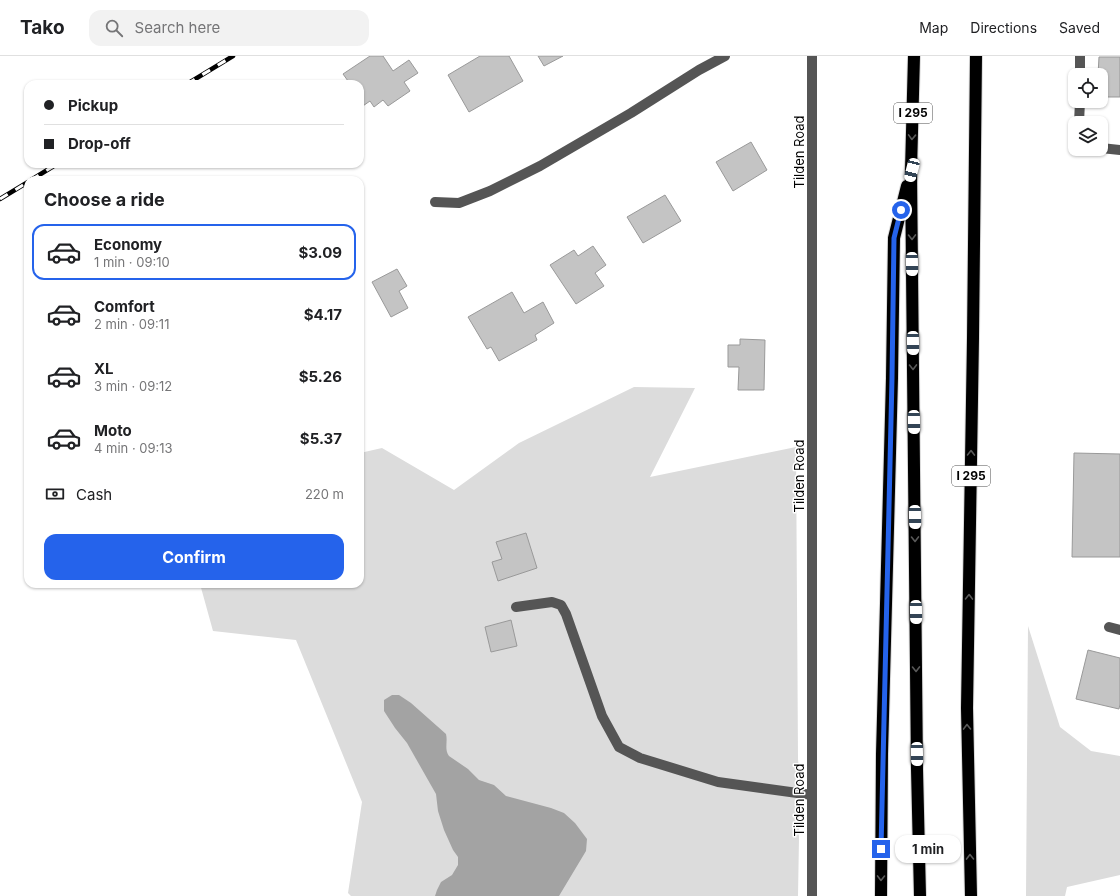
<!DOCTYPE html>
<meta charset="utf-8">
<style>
body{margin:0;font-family:Inter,sans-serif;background:#f2f2f2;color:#202124;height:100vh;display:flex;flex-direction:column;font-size:15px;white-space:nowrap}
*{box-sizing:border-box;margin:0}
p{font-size:13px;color:#757577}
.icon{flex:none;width:22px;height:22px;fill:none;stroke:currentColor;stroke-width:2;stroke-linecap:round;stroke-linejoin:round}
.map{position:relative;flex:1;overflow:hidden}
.panel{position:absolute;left:24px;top:120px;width:340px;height:412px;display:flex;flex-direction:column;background:#fff;border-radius:12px;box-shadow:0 1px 3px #0004}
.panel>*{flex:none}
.banner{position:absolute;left:24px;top:24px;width:340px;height:88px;border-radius:12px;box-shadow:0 1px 3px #0004;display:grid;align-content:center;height:88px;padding:0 20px;background:#fff}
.buttons{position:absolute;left:1068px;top:12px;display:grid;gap:8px}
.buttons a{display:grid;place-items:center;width:40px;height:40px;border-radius:8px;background:#fff;box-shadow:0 1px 3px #0004;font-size:20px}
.end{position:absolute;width:18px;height:18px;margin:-9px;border:5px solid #2563eb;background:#fff;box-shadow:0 0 0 2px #fff}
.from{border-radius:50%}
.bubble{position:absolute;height:28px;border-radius:12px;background:#fff;box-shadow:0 1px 3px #0004;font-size:13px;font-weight:700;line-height:28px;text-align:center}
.car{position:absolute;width:12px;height:24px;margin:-12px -6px;border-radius:5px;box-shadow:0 0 3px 1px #0007;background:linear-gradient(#fff 24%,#345 0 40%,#fff 0 76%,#345 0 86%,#fff 0)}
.banner b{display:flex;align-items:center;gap:14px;height:38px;font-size:15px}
.banner b+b{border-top:1px solid #e0e0e0}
.banner i{width:10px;height:10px;background:#202124}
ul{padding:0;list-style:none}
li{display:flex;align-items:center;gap:12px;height:56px;margin:0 8px 6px;padding:0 12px;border:2px solid transparent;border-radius:12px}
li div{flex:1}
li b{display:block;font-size:15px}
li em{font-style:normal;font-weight:700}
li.current{border-color:#2563eb}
li>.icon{width:36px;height:36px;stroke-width:1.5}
h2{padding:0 20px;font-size:18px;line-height:48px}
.pay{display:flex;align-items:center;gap:10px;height:44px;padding:0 20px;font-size:15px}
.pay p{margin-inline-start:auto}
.button{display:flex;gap:8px;margin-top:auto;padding:8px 20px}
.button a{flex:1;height:46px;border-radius:12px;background:#2563eb;color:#fff;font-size:16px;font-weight:700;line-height:46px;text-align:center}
header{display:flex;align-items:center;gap:24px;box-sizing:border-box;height:56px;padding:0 20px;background:#fff;border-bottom:1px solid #e0e0e0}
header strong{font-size:19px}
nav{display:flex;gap:22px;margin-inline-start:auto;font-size:14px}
.search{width:280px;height:36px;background:#f2f2f2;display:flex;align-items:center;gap:10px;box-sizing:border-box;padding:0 14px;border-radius:12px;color:#757577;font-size:15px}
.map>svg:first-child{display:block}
.green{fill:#dcdcdc}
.water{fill:#a3a3a3}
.building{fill:#c4c4c4;stroke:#999}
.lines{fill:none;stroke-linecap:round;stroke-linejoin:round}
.highway-casing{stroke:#dbdbdb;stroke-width:14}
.minor{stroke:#555;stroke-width:10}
.highway{stroke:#000;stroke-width:12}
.rail-casing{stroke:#000;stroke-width:4.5}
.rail{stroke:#fff;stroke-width:3;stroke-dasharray:9;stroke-linecap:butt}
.oneway{stroke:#595959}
.route{stroke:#2563eb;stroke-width:5}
.labels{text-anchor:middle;stroke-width:3;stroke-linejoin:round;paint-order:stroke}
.shield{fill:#fff;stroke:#4c4c4c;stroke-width:1}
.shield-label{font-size:12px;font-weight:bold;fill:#000}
.street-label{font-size:13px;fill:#000;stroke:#fff}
</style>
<header>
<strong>Tako</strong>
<div class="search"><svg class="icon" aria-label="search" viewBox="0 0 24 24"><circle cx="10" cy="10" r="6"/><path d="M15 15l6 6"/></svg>Search here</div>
<nav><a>Map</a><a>Directions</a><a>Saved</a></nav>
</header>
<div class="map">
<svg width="1120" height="840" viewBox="0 0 1120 840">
<rect width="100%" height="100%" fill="#fff"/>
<g class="green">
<path d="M634,331L695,332L650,421L796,391L798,703L800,723L798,840H351L348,837L362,746L296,584L213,575L200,528H360V397L382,392L454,434L519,387Z"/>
<path d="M1028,570L1060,671L1091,695L1120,700V819L1067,831L1065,840H1026Z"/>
</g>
<path class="water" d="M392,639H399L411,647L446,678C448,686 444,693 449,700L468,713L479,724L494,729L506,740L551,752L564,757L575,767L587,783L586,795L559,840H435L437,834L441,826L452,819L458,809V801L453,794L444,774L438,755L436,738L407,687L395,672L384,655V644Z"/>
<g class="building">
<path d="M370,0H383L393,15L409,4L418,17L404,26L410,35L388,50L383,44L374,51L370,45L360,52V28H343L348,25L343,18Z"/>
<path d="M480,0H509L523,25L469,56L448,19Z"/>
<path d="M538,0H563L544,10Z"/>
<path d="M1099,1H1120V41H1101V19H1098Z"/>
<path d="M751,86L767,114L733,135L716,106Z"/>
<path d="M665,139L681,165L643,187L627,161Z"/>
<path d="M593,190L606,209L595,217L604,230L576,248L550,209L574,194L578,200Z"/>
<path d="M397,213L407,230L399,235L408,252L391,261L372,226Z"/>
<path d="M512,236L524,257L543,246L554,267L535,279L537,284L499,305L491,291L487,293L468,261Z"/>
<path d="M740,283L765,284L764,334H738L739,311H728V289H740Z"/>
<path d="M1074,397L1120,398V501H1072Z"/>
<path d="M526,477L537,512L498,525L492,506L502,503L496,486Z"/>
<path d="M511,564L517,590L491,596L485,571Z"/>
<path d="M1088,594L1120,602V648L1119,653L1076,643Z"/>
</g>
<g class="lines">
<defs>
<g id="highway">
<path d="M914,0L911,114L917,713L920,840"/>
<path d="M881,840L882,698L892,322L894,182L907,130"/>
<path d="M971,840L967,652L973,282L976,0"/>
</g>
</defs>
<use href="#highway" class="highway-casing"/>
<g class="minor">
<path d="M1080,19V0"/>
<path d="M1079,67L1080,45"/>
<path d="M1101,92L1120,94"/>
<path d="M435,146L459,147L490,135L540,110L631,57L699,14L725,0"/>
<path d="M516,551L552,546L561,549L566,558L602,660L619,691L640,702L718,726L812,739"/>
<path d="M1109,571L1120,574"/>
<path d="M812,840V0"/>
</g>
<use href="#highway" class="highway"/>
<defs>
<g id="rail">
<path d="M187,28L233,0"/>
<path d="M31,124L57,108"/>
<path d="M0,143L28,126"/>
</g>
</defs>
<use href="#rail" class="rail-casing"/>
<use href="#rail" class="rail"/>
</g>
<defs><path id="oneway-chevron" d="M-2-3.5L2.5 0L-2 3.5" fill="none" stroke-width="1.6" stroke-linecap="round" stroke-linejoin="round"/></defs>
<g class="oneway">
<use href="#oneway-chevron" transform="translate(912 81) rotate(92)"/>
<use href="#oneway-chevron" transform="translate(912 181) rotate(89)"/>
<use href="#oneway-chevron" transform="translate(913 311) rotate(89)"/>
<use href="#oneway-chevron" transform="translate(971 397) rotate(-89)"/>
<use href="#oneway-chevron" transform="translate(915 483) rotate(89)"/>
<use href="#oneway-chevron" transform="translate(969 541) rotate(-89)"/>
<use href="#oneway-chevron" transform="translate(916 613) rotate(89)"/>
<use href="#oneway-chevron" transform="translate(967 671) rotate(-91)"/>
<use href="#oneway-chevron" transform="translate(970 801) rotate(-91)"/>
<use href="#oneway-chevron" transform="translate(881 822) rotate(91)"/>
</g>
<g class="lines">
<path class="route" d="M881,793L892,322L894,182L901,154"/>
</g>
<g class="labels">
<g class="shield">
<rect x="894" y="47" width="38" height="20" rx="3"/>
<rect x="952" y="410" width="38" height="20" rx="3"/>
</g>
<g class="shield-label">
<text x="913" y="61">I 295</text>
<text x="971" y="424">I 295</text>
</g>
<g class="street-label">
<text transform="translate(799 96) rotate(-90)" y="5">Tilden Road</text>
<text transform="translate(799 420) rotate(-90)" y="5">Tilden Road</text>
<text transform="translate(799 744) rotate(-90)" y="5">Tilden Road</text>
</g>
</g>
</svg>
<div class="buttons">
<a><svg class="icon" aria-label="locate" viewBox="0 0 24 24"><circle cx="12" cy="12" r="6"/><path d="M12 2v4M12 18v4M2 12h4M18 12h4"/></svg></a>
<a><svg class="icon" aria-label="layers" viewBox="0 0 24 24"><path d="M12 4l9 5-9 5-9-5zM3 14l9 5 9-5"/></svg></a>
</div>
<i class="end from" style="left:901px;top:154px"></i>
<i class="end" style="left:881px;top:793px"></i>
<div class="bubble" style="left:895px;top:779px;width:66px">1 min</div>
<i class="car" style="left:912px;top:114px;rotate:194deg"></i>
<i class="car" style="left:912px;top:208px;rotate:179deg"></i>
<i class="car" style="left:913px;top:287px;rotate:179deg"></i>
<i class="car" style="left:914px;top:366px;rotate:179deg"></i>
<i class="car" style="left:915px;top:461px;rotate:179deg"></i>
<i class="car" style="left:916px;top:556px;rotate:179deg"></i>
<i class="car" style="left:917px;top:698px;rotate:179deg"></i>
<div class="banner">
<b><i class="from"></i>Pickup</b>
<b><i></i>Drop-off</b>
</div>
<section class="panel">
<h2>Choose a ride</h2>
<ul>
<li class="current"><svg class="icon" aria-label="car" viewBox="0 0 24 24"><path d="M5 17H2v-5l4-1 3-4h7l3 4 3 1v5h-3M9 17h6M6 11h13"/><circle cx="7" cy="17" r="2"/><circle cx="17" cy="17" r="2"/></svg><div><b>Economy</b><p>1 min · 09:10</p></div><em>$3.09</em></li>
<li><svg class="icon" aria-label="car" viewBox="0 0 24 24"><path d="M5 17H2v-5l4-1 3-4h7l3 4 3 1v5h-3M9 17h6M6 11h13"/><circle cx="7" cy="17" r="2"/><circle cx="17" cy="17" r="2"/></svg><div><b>Comfort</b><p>2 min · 09:11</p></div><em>$4.17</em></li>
<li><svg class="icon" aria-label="car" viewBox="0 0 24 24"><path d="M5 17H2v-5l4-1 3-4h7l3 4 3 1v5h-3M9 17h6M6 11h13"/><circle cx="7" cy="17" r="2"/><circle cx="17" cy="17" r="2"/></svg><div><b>XL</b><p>3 min · 09:12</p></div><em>$5.26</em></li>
<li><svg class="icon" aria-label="car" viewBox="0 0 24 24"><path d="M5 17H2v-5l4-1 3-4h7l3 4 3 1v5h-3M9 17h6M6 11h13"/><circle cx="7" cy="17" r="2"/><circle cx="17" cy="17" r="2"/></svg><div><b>Moto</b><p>4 min · 09:13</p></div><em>$5.37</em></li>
</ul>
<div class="pay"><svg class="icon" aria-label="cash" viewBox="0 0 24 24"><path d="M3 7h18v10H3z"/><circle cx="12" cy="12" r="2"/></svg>Cash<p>220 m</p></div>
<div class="button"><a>Confirm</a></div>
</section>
</div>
